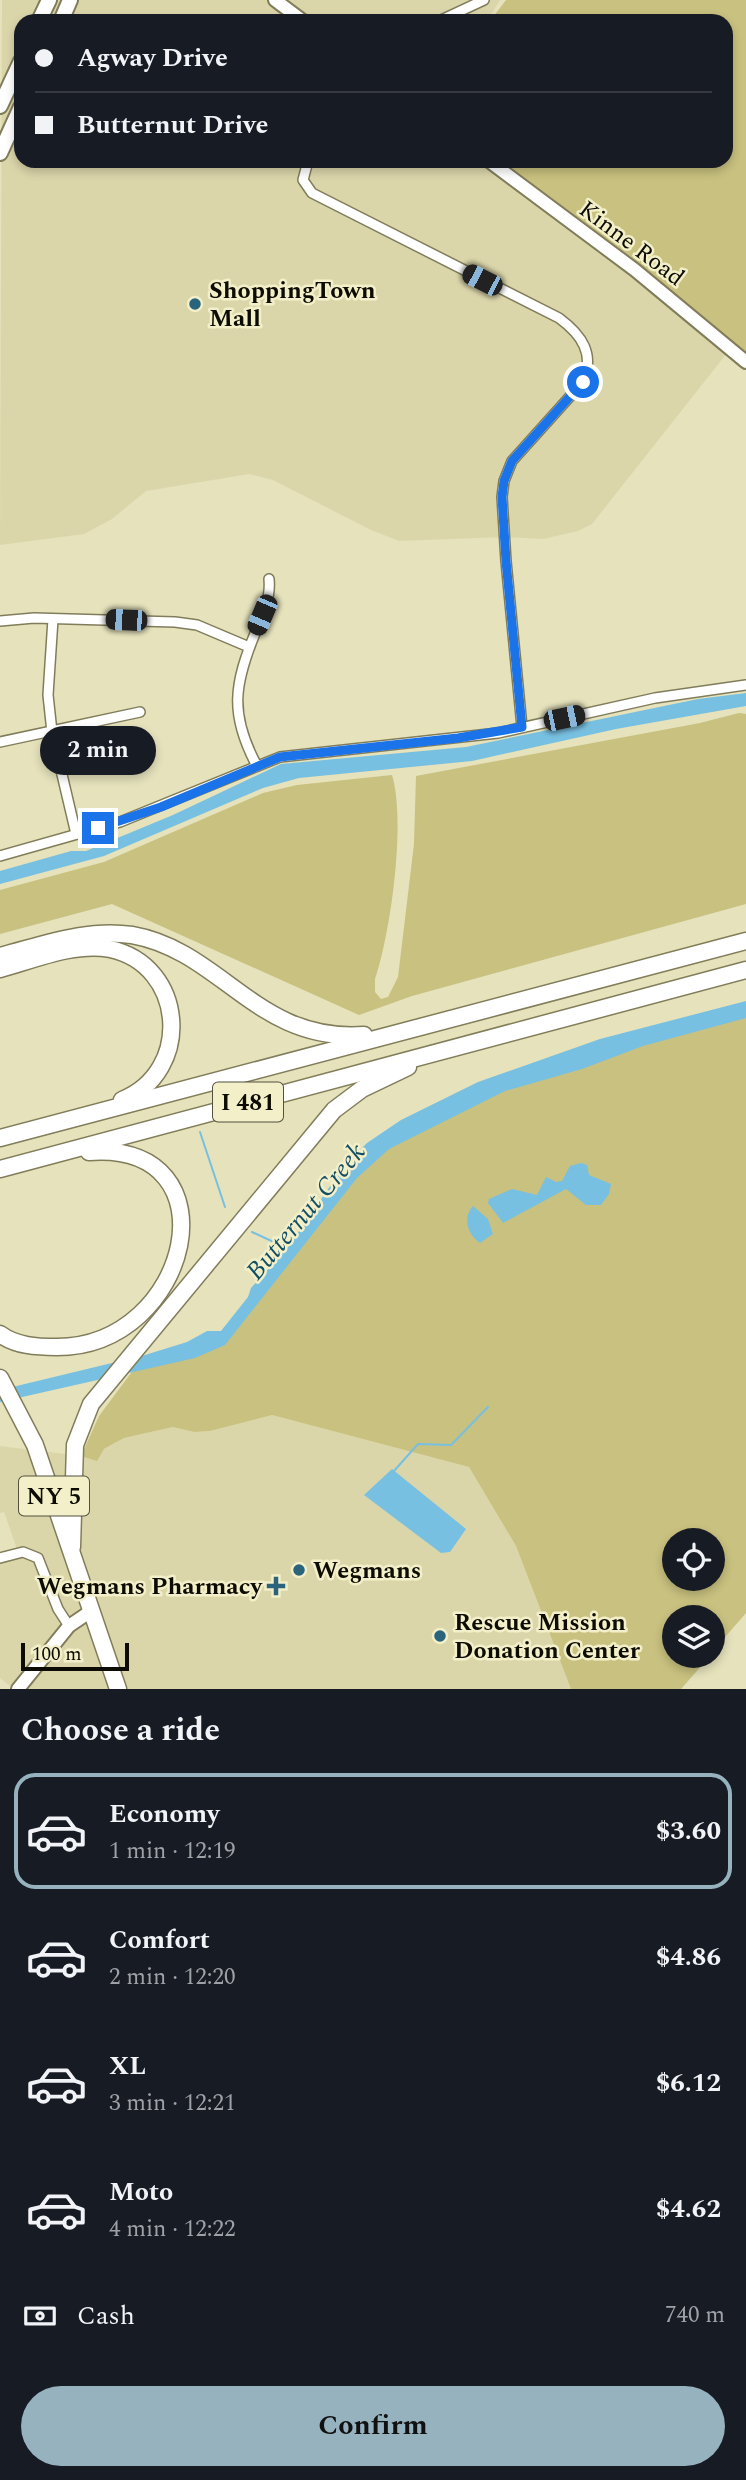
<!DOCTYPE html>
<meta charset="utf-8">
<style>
body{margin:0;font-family:Spectral,serif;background:#20242c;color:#f1f3f6;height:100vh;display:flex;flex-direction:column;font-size:26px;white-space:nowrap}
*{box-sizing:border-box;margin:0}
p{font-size:23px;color:#9ea1a6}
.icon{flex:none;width:38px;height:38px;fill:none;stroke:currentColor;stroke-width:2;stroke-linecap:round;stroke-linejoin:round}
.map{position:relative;height:1689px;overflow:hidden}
.sheet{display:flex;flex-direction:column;background:#171b24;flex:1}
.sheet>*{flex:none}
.hud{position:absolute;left:14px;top:14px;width:719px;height:154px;border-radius:21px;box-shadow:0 4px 10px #0003;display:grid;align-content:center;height:154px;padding:0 21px;background:#171b24}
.tools{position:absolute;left:662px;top:1528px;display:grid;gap:14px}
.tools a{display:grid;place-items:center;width:63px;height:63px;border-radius:50%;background:#171b24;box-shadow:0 4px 10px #0003;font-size:35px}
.scale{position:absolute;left:21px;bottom:18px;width:108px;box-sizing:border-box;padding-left:7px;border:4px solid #0d0c02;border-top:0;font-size:19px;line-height:24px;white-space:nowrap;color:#0d0c02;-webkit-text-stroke:5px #f2efc9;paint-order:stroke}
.end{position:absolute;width:32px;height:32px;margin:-16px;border:9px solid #1a73e8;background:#fff;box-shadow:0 0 0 4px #fff}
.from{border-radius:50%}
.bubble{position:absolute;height:49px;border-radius:24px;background:#171b24;box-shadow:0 4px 10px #0003;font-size:23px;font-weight:700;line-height:49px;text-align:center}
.car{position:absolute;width:21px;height:42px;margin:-21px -10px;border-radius:9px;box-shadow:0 0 5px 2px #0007;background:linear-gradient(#222 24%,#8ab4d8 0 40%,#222 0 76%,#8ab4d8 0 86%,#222 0)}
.hud b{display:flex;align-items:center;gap:24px;height:66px;font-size:26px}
.hud b+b{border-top:2px solid #363941}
.hud i{width:18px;height:18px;background:#f1f3f6}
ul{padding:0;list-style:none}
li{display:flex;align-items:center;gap:21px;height:116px;margin:0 14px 10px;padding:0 7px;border:4px solid transparent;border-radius:21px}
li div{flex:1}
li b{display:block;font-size:26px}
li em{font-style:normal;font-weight:700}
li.current{border-color:#97b2bf}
li>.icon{width:63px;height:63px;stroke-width:1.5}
h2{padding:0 21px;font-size:32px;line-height:84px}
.pay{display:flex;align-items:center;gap:18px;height:77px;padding:0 21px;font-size:26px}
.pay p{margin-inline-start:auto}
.button{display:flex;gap:14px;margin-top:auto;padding:14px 21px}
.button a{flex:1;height:80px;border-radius:42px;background:#97b2bf;color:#111;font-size:28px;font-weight:700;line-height:80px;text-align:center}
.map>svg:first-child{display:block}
.built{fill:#dbd6aa}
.green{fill:#c8c17f;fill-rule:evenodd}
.water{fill:#78c0e1}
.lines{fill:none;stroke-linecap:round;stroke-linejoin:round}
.stream{stroke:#78c0e1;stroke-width:2}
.street-casing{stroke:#817d5b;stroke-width:12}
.secondary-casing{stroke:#817d5b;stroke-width:16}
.primary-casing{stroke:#817d5b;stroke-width:18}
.highway-casing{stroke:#817d5b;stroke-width:19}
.street{stroke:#fff;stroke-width:9}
.secondary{stroke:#fff;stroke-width:12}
.primary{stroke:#fff;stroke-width:14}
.highway{stroke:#fff;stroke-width:16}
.route{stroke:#1a73e8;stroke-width:9}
.poi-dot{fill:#29637c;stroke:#f2efc9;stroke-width:2.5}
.labels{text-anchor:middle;stroke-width:5;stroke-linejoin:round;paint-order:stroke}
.shield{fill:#f2efc9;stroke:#52503e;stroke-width:2}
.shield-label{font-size:23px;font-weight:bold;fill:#0d0c02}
.street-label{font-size:24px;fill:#0d0c02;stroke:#f2efc9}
.poi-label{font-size:24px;font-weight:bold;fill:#0d0c02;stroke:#f2efc9;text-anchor:start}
.water-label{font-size:26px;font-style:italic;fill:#134e65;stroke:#f2efc9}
</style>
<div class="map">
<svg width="746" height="1689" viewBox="0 0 746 1689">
<rect width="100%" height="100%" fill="#e5e2bc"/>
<g class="built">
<path d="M2,0H500L487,21H21V161H475L634,274L727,353L592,524L578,531L543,539L504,537L399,541L371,530L273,480L249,474L146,491L112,519L84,534L0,545Z"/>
<path d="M272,1415L469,1467L516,1546L571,1689H14L0,1678V1562L19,1555L4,1512L0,1513V1446L81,1456L103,1450L124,1438L173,1427L194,1432L210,1431Z"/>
</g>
<g class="green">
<path d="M506,0H746V362L488,161H726V21H490Z"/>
<path d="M739,713L746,714V904L412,996L359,1015L112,904L0,934V890L104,862L263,793L297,785L392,775C406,821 391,932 375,979V992L381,999L388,997L398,977L414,844L416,776L700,723Z"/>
<path d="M746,1009V1613L712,1652V1617H674V1656H710L681,1689H571L516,1546L469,1467L272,1415L210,1431L194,1432L173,1427L124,1438L104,1449L97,1461L81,1456L99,1416L140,1361L228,1331L369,1155L481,1091ZM674,1540H712V1578H674Z"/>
</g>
<g class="water">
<path d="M746,693V706L616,729L472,761L299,778L263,788L104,856L0,884V871L71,851H86L173,815L281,764L466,747L698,699Z"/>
<path d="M746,1001V1018L643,1046L582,1069L505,1091L389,1149L357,1178L225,1345L195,1358L0,1402V1390L145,1355L187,1342L207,1331H221L248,1297L251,1288L288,1247L344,1166L367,1143L401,1120L478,1082L600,1039Z"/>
<path d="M581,1163L587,1165L589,1175L611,1184L609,1194L601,1205H586L566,1189L503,1223L488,1203L489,1199L512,1189L537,1195L546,1177L556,1182L562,1181L570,1166Z"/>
<path d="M473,1206L488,1219L493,1234L480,1243C468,1235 462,1218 473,1206Z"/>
<path d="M392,1469L466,1529L450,1552L441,1553L364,1495Z"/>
</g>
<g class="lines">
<g class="stream">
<path d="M200,1132L225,1207"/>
<path d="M252,1232L278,1244H290"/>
<path d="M394,1471L418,1444L451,1445L488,1407"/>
</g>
<defs>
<g id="street">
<path d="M439,21L484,0"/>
<path d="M308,161L303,180L312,193L559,318C582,335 595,354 583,382L512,461L504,481L502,497L506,561L522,727"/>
<path d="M53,619L48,695L52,732L76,834"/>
<path d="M0,621L34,618L175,622L197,625L249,647"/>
<path d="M0,742L140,712"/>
<path d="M257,766C229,714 234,684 256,631C263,615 271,597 269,579"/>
<path d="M0,856L120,822L280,757L498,733L655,698L746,685"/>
<path d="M0,1558L23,1552L38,1558L58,1609L69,1626"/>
</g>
<g id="secondary">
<path d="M275,0L303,21"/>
<path d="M489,161L635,270L746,362"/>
<path d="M18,1689L69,1626L91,1611"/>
</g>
<g id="primary">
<path d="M39,21L49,0"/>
<path d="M61,21L70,0"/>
<path d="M0,106L21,61"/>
<path d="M0,153L21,107"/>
</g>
<g id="highway">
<path d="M0,956C43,945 87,928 132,935C222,951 257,1043 364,1035"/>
<path d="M0,969C33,960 75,942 110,949C186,965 193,1072 122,1100"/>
<path d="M0,1138L746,941"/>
<path d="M0,1169L746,970"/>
<path d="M0,1334C16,1346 37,1347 57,1347C191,1347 238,1141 89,1152"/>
<path d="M0,1378L35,1445L118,1689"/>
<path d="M72,1547L75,1445L91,1404L334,1110L362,1089L408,1067"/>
</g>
</defs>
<use href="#street" class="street-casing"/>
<use href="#secondary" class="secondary-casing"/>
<use href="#primary" class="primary-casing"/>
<use href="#highway" class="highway-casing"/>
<use href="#street" class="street"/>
<use href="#secondary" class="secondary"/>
<use href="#primary" class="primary"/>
<use href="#highway" class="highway"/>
</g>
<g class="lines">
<path class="route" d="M98,828L161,807L280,757L458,738L522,727L506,561L502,497L504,481L512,461L583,382"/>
</g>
<g class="poi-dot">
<circle cx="195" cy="304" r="7"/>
<circle cx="299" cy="1570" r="7"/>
<path d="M272.5 1575.5h7v7h7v7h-7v7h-7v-7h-7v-7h7z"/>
<circle cx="440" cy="1636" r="7"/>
</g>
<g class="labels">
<g class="shield">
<rect x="213" y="1082.5" width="70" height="39" rx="5"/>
<rect x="19" y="1476.5" width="70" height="39" rx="5"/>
</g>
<g class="shield-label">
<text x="248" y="1110">I 481</text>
<text x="54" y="1504">NY 5</text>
</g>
<g class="street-label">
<text transform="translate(632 243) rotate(37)" y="8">Kinne Road</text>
</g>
<g class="poi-label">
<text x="209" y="298">ShoppingTown<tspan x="209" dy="28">Mall</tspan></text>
<text x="313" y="1578">Wegmans</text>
<text x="262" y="1594" text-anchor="end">Wegmans Pharmacy</text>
<text x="454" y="1630">Rescue Mission<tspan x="454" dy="28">Donation Center</tspan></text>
</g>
<g class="water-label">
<text transform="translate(305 1211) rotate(-50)" y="9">Butternut Creek</text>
</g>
</g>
</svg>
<div class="tools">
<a><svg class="icon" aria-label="locate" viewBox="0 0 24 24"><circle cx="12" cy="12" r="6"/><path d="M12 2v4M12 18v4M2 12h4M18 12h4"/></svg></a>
<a><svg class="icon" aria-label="layers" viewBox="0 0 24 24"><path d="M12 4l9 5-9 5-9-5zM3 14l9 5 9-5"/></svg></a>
</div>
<div class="scale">100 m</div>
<i class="end from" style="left:583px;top:382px"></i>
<i class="end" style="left:98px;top:828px"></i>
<div class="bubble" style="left:40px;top:726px;width:116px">2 min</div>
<i class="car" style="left:482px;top:280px;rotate:297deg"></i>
<i class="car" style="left:262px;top:615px;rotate:203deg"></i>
<i class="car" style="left:126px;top:620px;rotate:272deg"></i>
<i class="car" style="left:564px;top:718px;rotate:78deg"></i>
<div class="hud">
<b><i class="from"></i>Agway Drive</b>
<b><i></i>Butternut Drive</b>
</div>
</div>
<section class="sheet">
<h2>Choose a ride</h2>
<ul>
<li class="current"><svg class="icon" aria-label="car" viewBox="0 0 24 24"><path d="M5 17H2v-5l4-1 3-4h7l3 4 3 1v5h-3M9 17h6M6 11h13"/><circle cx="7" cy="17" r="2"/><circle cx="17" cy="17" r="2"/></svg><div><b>Economy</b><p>1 min · 12:19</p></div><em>$3.60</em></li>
<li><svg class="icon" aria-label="car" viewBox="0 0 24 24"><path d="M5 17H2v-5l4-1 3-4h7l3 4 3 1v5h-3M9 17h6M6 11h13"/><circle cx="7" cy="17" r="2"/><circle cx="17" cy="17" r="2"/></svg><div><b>Comfort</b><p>2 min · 12:20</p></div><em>$4.86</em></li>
<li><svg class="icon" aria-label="car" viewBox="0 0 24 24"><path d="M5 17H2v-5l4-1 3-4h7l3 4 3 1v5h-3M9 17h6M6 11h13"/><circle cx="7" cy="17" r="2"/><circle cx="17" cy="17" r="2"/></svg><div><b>XL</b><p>3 min · 12:21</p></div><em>$6.12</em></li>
<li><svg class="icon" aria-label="car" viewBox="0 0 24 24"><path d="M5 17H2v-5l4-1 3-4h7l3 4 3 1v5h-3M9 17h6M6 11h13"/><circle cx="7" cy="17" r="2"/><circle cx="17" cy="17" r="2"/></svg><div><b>Moto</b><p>4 min · 12:22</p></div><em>$4.62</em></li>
</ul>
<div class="pay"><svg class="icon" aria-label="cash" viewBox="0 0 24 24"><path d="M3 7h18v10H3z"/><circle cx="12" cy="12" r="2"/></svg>Cash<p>740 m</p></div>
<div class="button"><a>Confirm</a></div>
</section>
